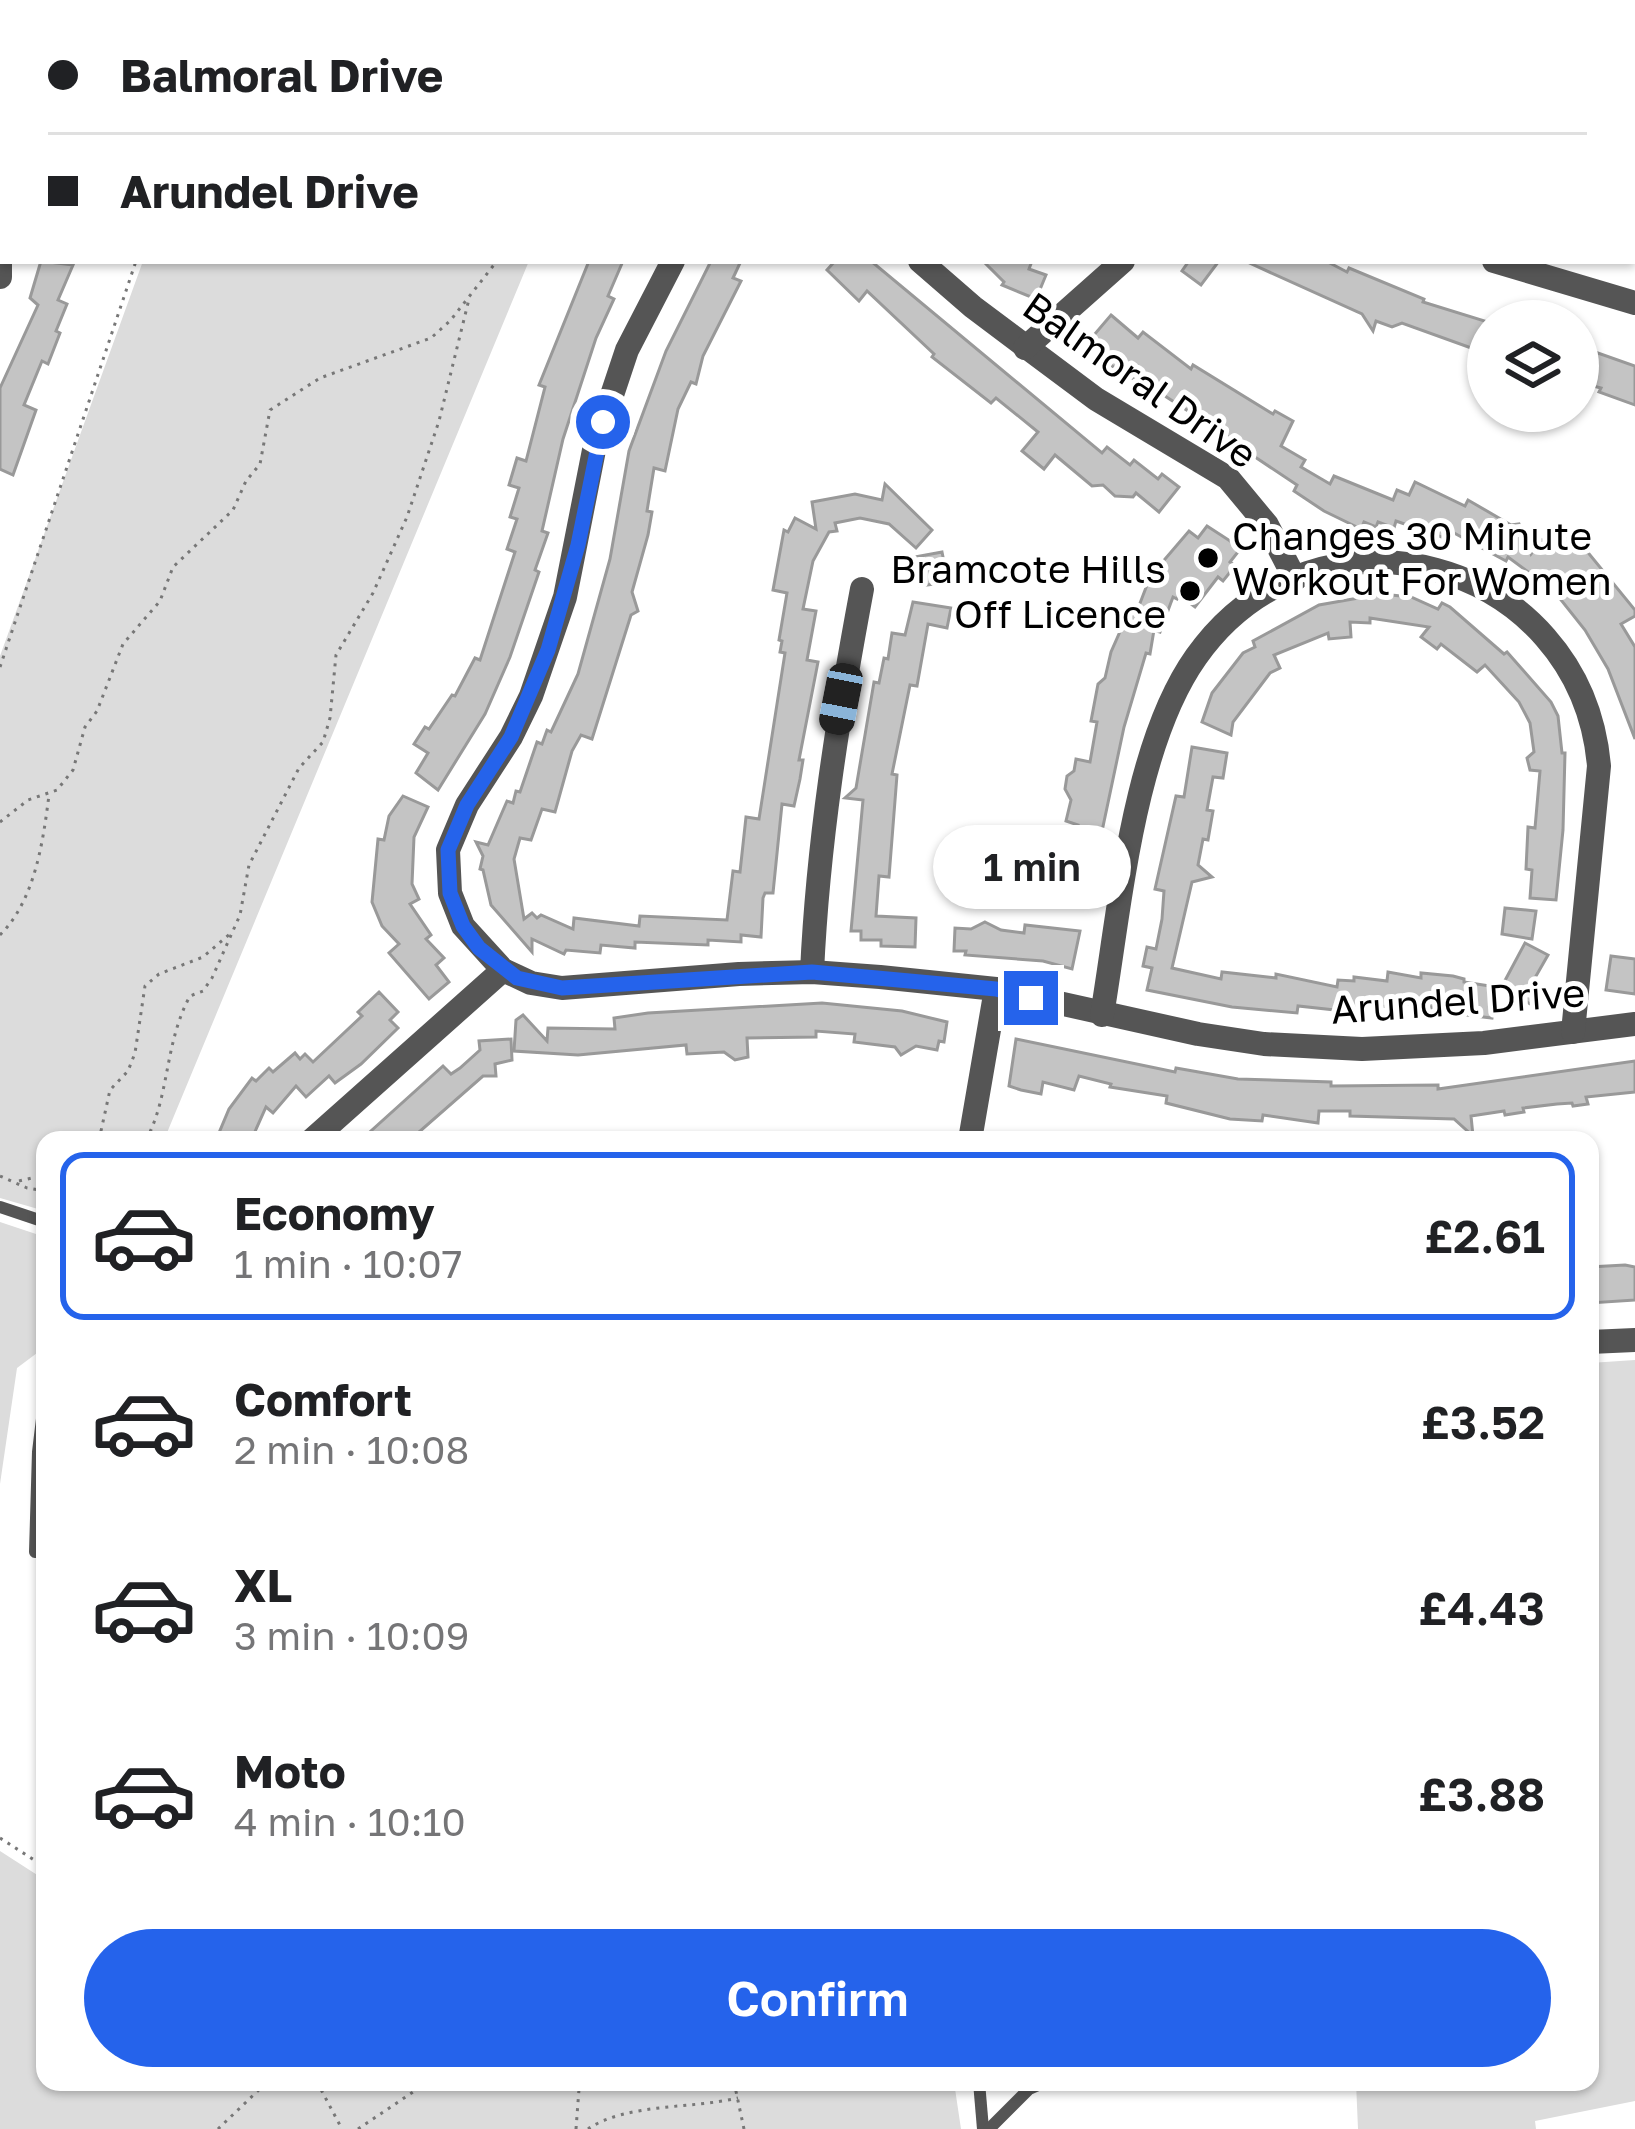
<!DOCTYPE html>
<meta charset="utf-8">
<style>
body{margin:0;font-family:"Golos Text",sans-serif;background:#f2f2f2;color:#202124;height:100vh;display:flex;flex-direction:column;font-size:45px;white-space:nowrap}
*{box-sizing:border-box;margin:0}
p{font-size:39px;color:#757577}
.icon{flex:none;width:66px;height:66px;fill:none;stroke:currentColor;stroke-width:2;stroke-linecap:round;stroke-linejoin:round}
.map{position:relative;flex:1;overflow:hidden}
.details{position:absolute;left:36px;top:1131px;width:1563px;height:960px;display:flex;flex-direction:column;background:#fff;border-radius:24px;box-shadow:0 3px 9px #0004}
.details>*{flex:none}
.top-card{position:absolute;left:0px;top:0px;width:1635px;height:264px;box-shadow:0 3px 9px #0004;display:grid;align-content:center;height:264px;padding:0 48px;background:#fff}
.buttons{position:absolute;left:1467px;top:300px;display:grid;gap:24px}
.buttons a{display:grid;place-items:center;width:132px;height:132px;border-radius:50%;background:#fff;box-shadow:0 3px 9px #0004;font-size:60px}
.end{position:absolute;width:54px;height:54px;margin:-27px;border:15px solid #2563eb;background:#fff;box-shadow:0 0 0 6px #fff}
.from{border-radius:50%}
.bubble{position:absolute;height:84px;border-radius:42px;background:#fff;box-shadow:0 3px 9px #0004;font-size:39px;font-weight:600;line-height:84px;text-align:center}
.car{position:absolute;width:36px;height:72px;margin:-36px -18px;border-radius:15px;box-shadow:0 0 9px 3px #0007;background:linear-gradient(#222 24%,#8ab4d8 0 40%,#222 0 76%,#8ab4d8 0 86%,#222 0)}
.top-card b{display:flex;align-items:center;gap:42px;height:114px;font-size:45px}
.top-card b+b{border-top:3px solid #e0e0e0}
.top-card i{width:30px;height:30px;background:#202124}
ul{padding:21px 0 0;list-style:none}
li{display:flex;align-items:center;gap:36px;height:168px;margin:0 24px 18px;padding:0 24px;border:6px solid transparent;border-radius:24px}
li div{flex:1}
li b{display:block;font-size:45px}
li em{font-style:normal;font-weight:600}
li.on{border-color:#2563eb}
li>.icon{width:108px;height:108px;stroke-width:1.5}
.action{display:flex;gap:24px;margin-top:auto;padding:24px 48px}
.action a{flex:1;height:138px;border-radius:72px;background:#2563eb;color:#fff;font-size:48px;font-weight:600;line-height:138px;text-align:center}
.map>svg:first-child{display:block}
.green{fill:#dcdcdc}
.building{fill:#c4c4c4;stroke:#999;stroke-width:3}
.lines{fill:none;stroke-linecap:round;stroke-linejoin:round}
.path{stroke:#777;stroke-width:3;stroke-dasharray:3 6;stroke-linecap:butt}
.service{stroke:#555;stroke-width:12}
.minor{stroke:#555;stroke-width:24}
.tertiary{stroke:#555;stroke-width:24}
.route{stroke:#2563eb;stroke-width:15}
.poi-dot{fill:#000;stroke:#fff;stroke-width:4.5}
.labels{text-anchor:middle;stroke-width:10;stroke-linejoin:round;paint-order:stroke}
.street-label{font-size:39px;fill:#000;stroke:#fff}
.poi-label{font-size:39px;fill:#000;stroke:#fff;text-anchor:start}
</style>
<div class="map">
<svg width="1635" height="2129" viewBox="0 0 1635 2129">
<rect width="100%" height="100%" fill="#fff"/>
<g class="green">
<path d="M300,0H680L299,3Z"/>
<path d="M143,261H529L164,1140H45V1211L0,1198V656Z"/>
<path d="M0,1222L45,1237V1347L17,1368L0,1484Z"/>
<path d="M1635,1360V2101L1535,2121L1536,2129H1358L1356,2082H1590V1363Z"/>
<path d="M0,1851L45,1880V2082H954L961,2129H0Z"/>
</g>
<g class="building">
<path d="M41,261L73,265L58,300L67,304L56,331L60,333L48,364L42,361L24,405L36,410L13,475L0,469V388L38,305L30,298Z"/>
<path d="M589,261H623L608,296L614,299L596,338L563,439L542,531L548,533L535,570L539,572L510,657L485,714L438,790L416,773L428,753L414,744L425,727L429,729L452,695L455,696L475,658L480,660L515,552L507,549L517,519L510,517L519,488L509,485L517,458L526,461L545,387L539,385Z"/>
<path d="M711,261H741L733,278L741,281L703,356L696,384L691,382L678,409L665,471L654,468L647,511L652,512L648,535L632,592L638,611L631,615L592,739L581,735L572,751L555,812L542,809L531,840L520,838L514,859L524,919L532,913L537,918L541,915L573,929L574,918L639,926L640,916L727,920L733,871L740,872L746,817L759,819L785,653L780,652L782,641L779,640L787,593L773,590L784,530L788,532L795,518L816,529L812,502L855,494L882,500L885,484L932,530L916,548L889,524L860,518L835,523L837,531L829,532L813,561L803,609L816,611L807,660L818,662L799,760H803L800,779L794,806L782,804L773,893H765L763,898L761,937L741,935V942L708,940V945L635,942V948L601,945L600,953L566,950L564,954L532,939V952L491,905L483,870L480,869L483,856L476,842L488,845L507,801L513,803L516,791L520,792L537,742L542,744L547,730L551,732L578,674L610,559L629,451L666,351Z"/>
<path d="M835,261H871L1102,453L1107,447L1130,465L1134,460L1158,479L1162,474L1179,487L1159,512L1136,493L1133,497L1115,496L1103,485L1092,486L1055,455L1044,469L1022,451L1038,432L996,398L991,403L932,357L934,354L867,291L859,301L827,270Z"/>
<path d="M983,261H1032L1029,269L1046,275L1036,299L1002,285L1004,282Z"/>
<path d="M1189,261H1219L1201,285L1182,271Z"/>
<path d="M1245,261H1326L1347,272L1349,268L1424,299L1423,302L1488,322V354L1402,323L1392,327L1376,321L1373,331L1362,314Z"/>
<path d="M1111,315L1138,338L1143,332L1191,369L1193,365L1273,414L1275,411L1293,421L1281,446L1305,460L1301,467L1330,484L1334,476L1393,500L1397,490L1409,495L1415,482L1465,506L1468,500L1511,525L1519,524L1531,554L1542,540L1552,549L1564,533L1586,550L1635,610V616L1621,624L1635,647V739L1608,669L1585,630L1554,591L1508,557L1506,561L1454,533L1450,540L1396,521L1394,528L1378,522L1376,527L1364,522L1361,529L1324,511L1294,491L1297,485L1249,453L1250,451L1154,389L1151,392L1126,374L1124,376L1098,354L1094,359L1082,349Z"/>
<path d="M1578,346L1635,366V405L1599,392L1601,388L1578,382Z"/>
<path d="M1207,526L1241,548L1230,562L1235,566L1223,581L1218,577L1195,607L1179,595L1177,599L1173,597L1160,632L1154,630L1150,654L1146,653L1124,727L1086,907L1047,898L1056,861L1062,862L1064,855L1071,856L1078,825L1066,821L1071,800L1065,789L1067,776L1074,771L1076,759L1090,762L1097,722L1091,721L1098,684L1105,678L1111,652L1130,609L1137,611L1147,585L1128,575L1130,566L1136,558L1154,572L1189,531L1198,538Z"/>
<path d="M942,552L948,582L920,586L915,557Z"/>
<path d="M1381,594L1411,597L1438,609L1442,603L1450,607L1504,654L1507,652L1551,702L1558,716L1562,753H1565L1563,830L1556,900L1530,898L1532,870L1526,869L1528,827L1535,828L1540,771L1530,770L1527,758L1534,752L1530,723L1519,702L1485,665L1477,672L1441,644L1437,649L1421,637L1429,627L1370,618V623L1350,622L1351,637L1329,639L1328,633L1274,655L1280,668L1270,673L1233,722L1231,735L1202,722L1212,693L1243,653L1255,647L1253,641L1319,605Z"/>
<path d="M913,602L951,608L947,628L928,624L917,686L910,685L892,774L897,775L889,877L879,876L876,916L916,918L915,947L881,946V940H861V931H851L863,800L845,798L856,788L874,682L879,683L884,658L888,659L892,633L905,635Z"/>
<path d="M1192,747L1227,753L1223,778L1213,777L1207,810L1213,811L1208,840L1203,839L1198,865L1212,877L1192,882L1172,968L1221,979L1222,972L1276,978V974L1337,987L1338,980L1354,981V977L1387,981L1388,972L1421,978V973L1453,976L1464,979V982L1496,987L1492,1018L1431,1011L1432,1007L1395,1002L1394,1008L1363,1003L1362,1011L1353,1012L1298,1006L1297,1013L1232,1007L1147,990L1152,968L1143,966L1147,947L1156,949L1162,919L1164,891L1155,889L1176,796L1184,797Z"/>
<path d="M403,796L428,807L414,837L412,884L419,899L410,904L431,935L426,939L444,958L436,965L449,982L429,999L389,953L399,944L382,926L372,902L378,839L384,840L389,816Z"/>
<path d="M1505,908L1536,911L1532,939L1502,934Z"/>
<path d="M985,922L1001,930L1024,933L1025,925L1080,931L1072,969L1043,961L965,955L966,951H954L955,928L971,929Z"/>
<path d="M1525,943L1548,955L1532,983L1543,988L1534,1006L1501,988Z"/>
<path d="M1611,956L1635,959V994L1606,990Z"/>
<path d="M379,992L398,1012L390,1020L398,1028L361,1064L335,1083L329,1076L306,1097L296,1086L273,1113L266,1107L253,1136L247,1134L245,1140H216L229,1109L252,1078L256,1081L269,1068L273,1072L295,1053L300,1059L305,1054L313,1062L362,1016L358,1012Z"/>
<path d="M822,1003L902,1011L947,1022L944,1042L939,1041L937,1050L916,1046L901,1055L895,1047L854,1042L855,1034L816,1031V1037L747,1038L748,1057L735,1060L724,1052L687,1054L686,1045L578,1055L514,1051L516,1020L523,1015L547,1041L548,1028L615,1029L614,1018L648,1013Z"/>
<path d="M511,1039L512,1060L495,1064L496,1076H483L410,1140H361L443,1066L451,1074L460,1068L480,1050L479,1041Z"/>
<path d="M1016,1039L1175,1072L1176,1068L1238,1079L1331,1082V1086L1438,1085V1089L1635,1061V1092L1586,1097L1588,1104L1573,1106L1572,1103L1557,1104L1523,1108L1524,1112L1505,1115L1504,1111L1471,1116L1473,1136L1454,1119L1350,1116V1111H1319L1318,1123L1263,1115L1262,1121L1230,1119L1166,1103L1167,1096L1110,1087L1111,1084L1079,1076L1074,1090L1043,1082L1041,1094L1021,1090L1009,1086Z"/>
<path d="M1625,1265L1635,1267V1300L1590,1303V1267Z"/>
</g>
<g class="lines">
<g class="path">
<path d="M549,3L550,0"/>
<path d="M657,3L659,0"/>
<path d="M0,43L3,44"/>
<path d="M0,667L136,261"/>
<path d="M0,822L28,800L57,790L73,770L85,727L97,711L123,644L160,601L173,567L233,510L246,481L260,464L270,410L320,378L431,338L450,321L497,261"/>
<path d="M0,935C35,900 43,842 49,795"/>
<path d="M99,1140L110,1090L128,1071L135,1053L145,986L159,974L203,957L231,933"/>
<path d="M146,1140C170,1096 164,1044 190,996L203,991L212,978L240,915L249,865L299,768L323,742L330,718L336,655L373,593L407,517L439,421L469,299"/>
<path d="M0,1176L27,1188L45,1191"/>
<path d="M19,1181L45,1175"/>
<path d="M0,1838L45,1867"/>
<path d="M317,2082L342,2129"/>
<path d="M734,2082L744,2129"/>
<path d="M218,2129L267,2082"/>
<path d="M358,2129L413,2092L421,2082"/>
<path d="M576,2129L579,2089L584,2082"/>
<path d="M588,2129C626,2103 692,2109 738,2098"/>
</g>
<g class="service">
<path d="M0,1207L45,1222"/>
<path d="M45,1394L38,1452L35,1552H45"/>
<path d="M979,2082L983,2129"/>
<path d="M989,2129L1029,2089L1045,2082"/>
</g>
<g class="minor">
<path d="M1588,0L1604,3"/>
<path d="M280,3L281,0"/>
<path d="M1632,8L1635,9"/>
<path d="M0,19H3"/>
<path d="M0,256V277"/>
<path d="M673,261L627,350L612,395L594,450L565,597L531,696L511,737L467,805L448,850L450,893L463,926L503,970L531,983L562,988L739,974L812,972L880,977L996,989L1198,1034L1264,1044L1362,1049L1484,1043L1635,1024"/>
<path d="M920,261L973,307L1096,399L1228,478L1267,525L1295,579"/>
<path d="M1025,348L1123,261"/>
<path d="M812,972C818,842 838,717 862,589"/>
<path d="M1102,1015C1120,908 1133,746 1196,657C1316,487 1581,558 1599,766L1573,1032"/>
<path d="M312,1140L503,970"/>
<path d="M970,1140L996,989"/>
<path d="M1590,1342L1635,1340"/>
</g>
<g class="tertiary">
<path d="M1063,0L1065,3"/>
<path d="M1494,261L1635,303"/>
</g>
</g>
<g class="lines">
<path class="route" d="M603,422L578,545L548,650L511,737L467,805L448,850L450,893L463,926L479,948L517,978L562,988L812,972L996,989L1031,998"/>
</g>
<g class="poi-dot">
<circle cx="1208" cy="558" r="12"/>
<circle cx="1190" cy="591" r="12"/>
</g>
<g class="labels">
<g class="street-label">
<text transform="translate(1140 380) rotate(35)" y="14">Balmoral Drive</text>
<text transform="translate(1458 1001) rotate(-4)" y="14">Arundel Drive</text>
</g>
<g class="poi-label">
<text x="1232" y="550">Changes 30 Minute<tspan x="1232" dy="45">Workout For Women</tspan></text>
<text x="1166" y="583" text-anchor="end">Bramcote Hills<tspan x="1166" dy="45">Off Licence</tspan></text>
</g>
</g>
</svg>
<div class="buttons">
<a><svg class="icon" aria-label="layers" viewBox="0 0 24 24"><path d="M12 4l9 5-9 5-9-5zM3 14l9 5 9-5"/></svg></a>
</div>
<i class="end from" style="left:603px;top:422px"></i>
<i class="end" style="left:1031px;top:998px"></i>
<div class="bubble" style="left:933px;top:825px;width:198px">1 min</div>
<i class="car" style="left:841px;top:699px;rotate:191deg"></i>
<div class="top-card">
<b><i class="from"></i>Balmoral Drive</b>
<b><i></i>Arundel Drive</b>
</div>
<section class="details">
<ul>
<li class="on"><svg class="icon" aria-label="car" viewBox="0 0 24 24"><path d="M5 17H2v-5l4-1 3-4h7l3 4 3 1v5h-3M9 17h6M6 11h13"/><circle cx="7" cy="17" r="2"/><circle cx="17" cy="17" r="2"/></svg><div><b>Economy</b><p>1 min · 10:07</p></div><em>£2.61</em></li>
<li><svg class="icon" aria-label="car" viewBox="0 0 24 24"><path d="M5 17H2v-5l4-1 3-4h7l3 4 3 1v5h-3M9 17h6M6 11h13"/><circle cx="7" cy="17" r="2"/><circle cx="17" cy="17" r="2"/></svg><div><b>Comfort</b><p>2 min · 10:08</p></div><em>£3.52</em></li>
<li><svg class="icon" aria-label="car" viewBox="0 0 24 24"><path d="M5 17H2v-5l4-1 3-4h7l3 4 3 1v5h-3M9 17h6M6 11h13"/><circle cx="7" cy="17" r="2"/><circle cx="17" cy="17" r="2"/></svg><div><b>XL</b><p>3 min · 10:09</p></div><em>£4.43</em></li>
<li><svg class="icon" aria-label="car" viewBox="0 0 24 24"><path d="M5 17H2v-5l4-1 3-4h7l3 4 3 1v5h-3M9 17h6M6 11h13"/><circle cx="7" cy="17" r="2"/><circle cx="17" cy="17" r="2"/></svg><div><b>Moto</b><p>4 min · 10:10</p></div><em>£3.88</em></li>
</ul>
<div class="action"><a>Confirm</a></div>
</section>
</div>
